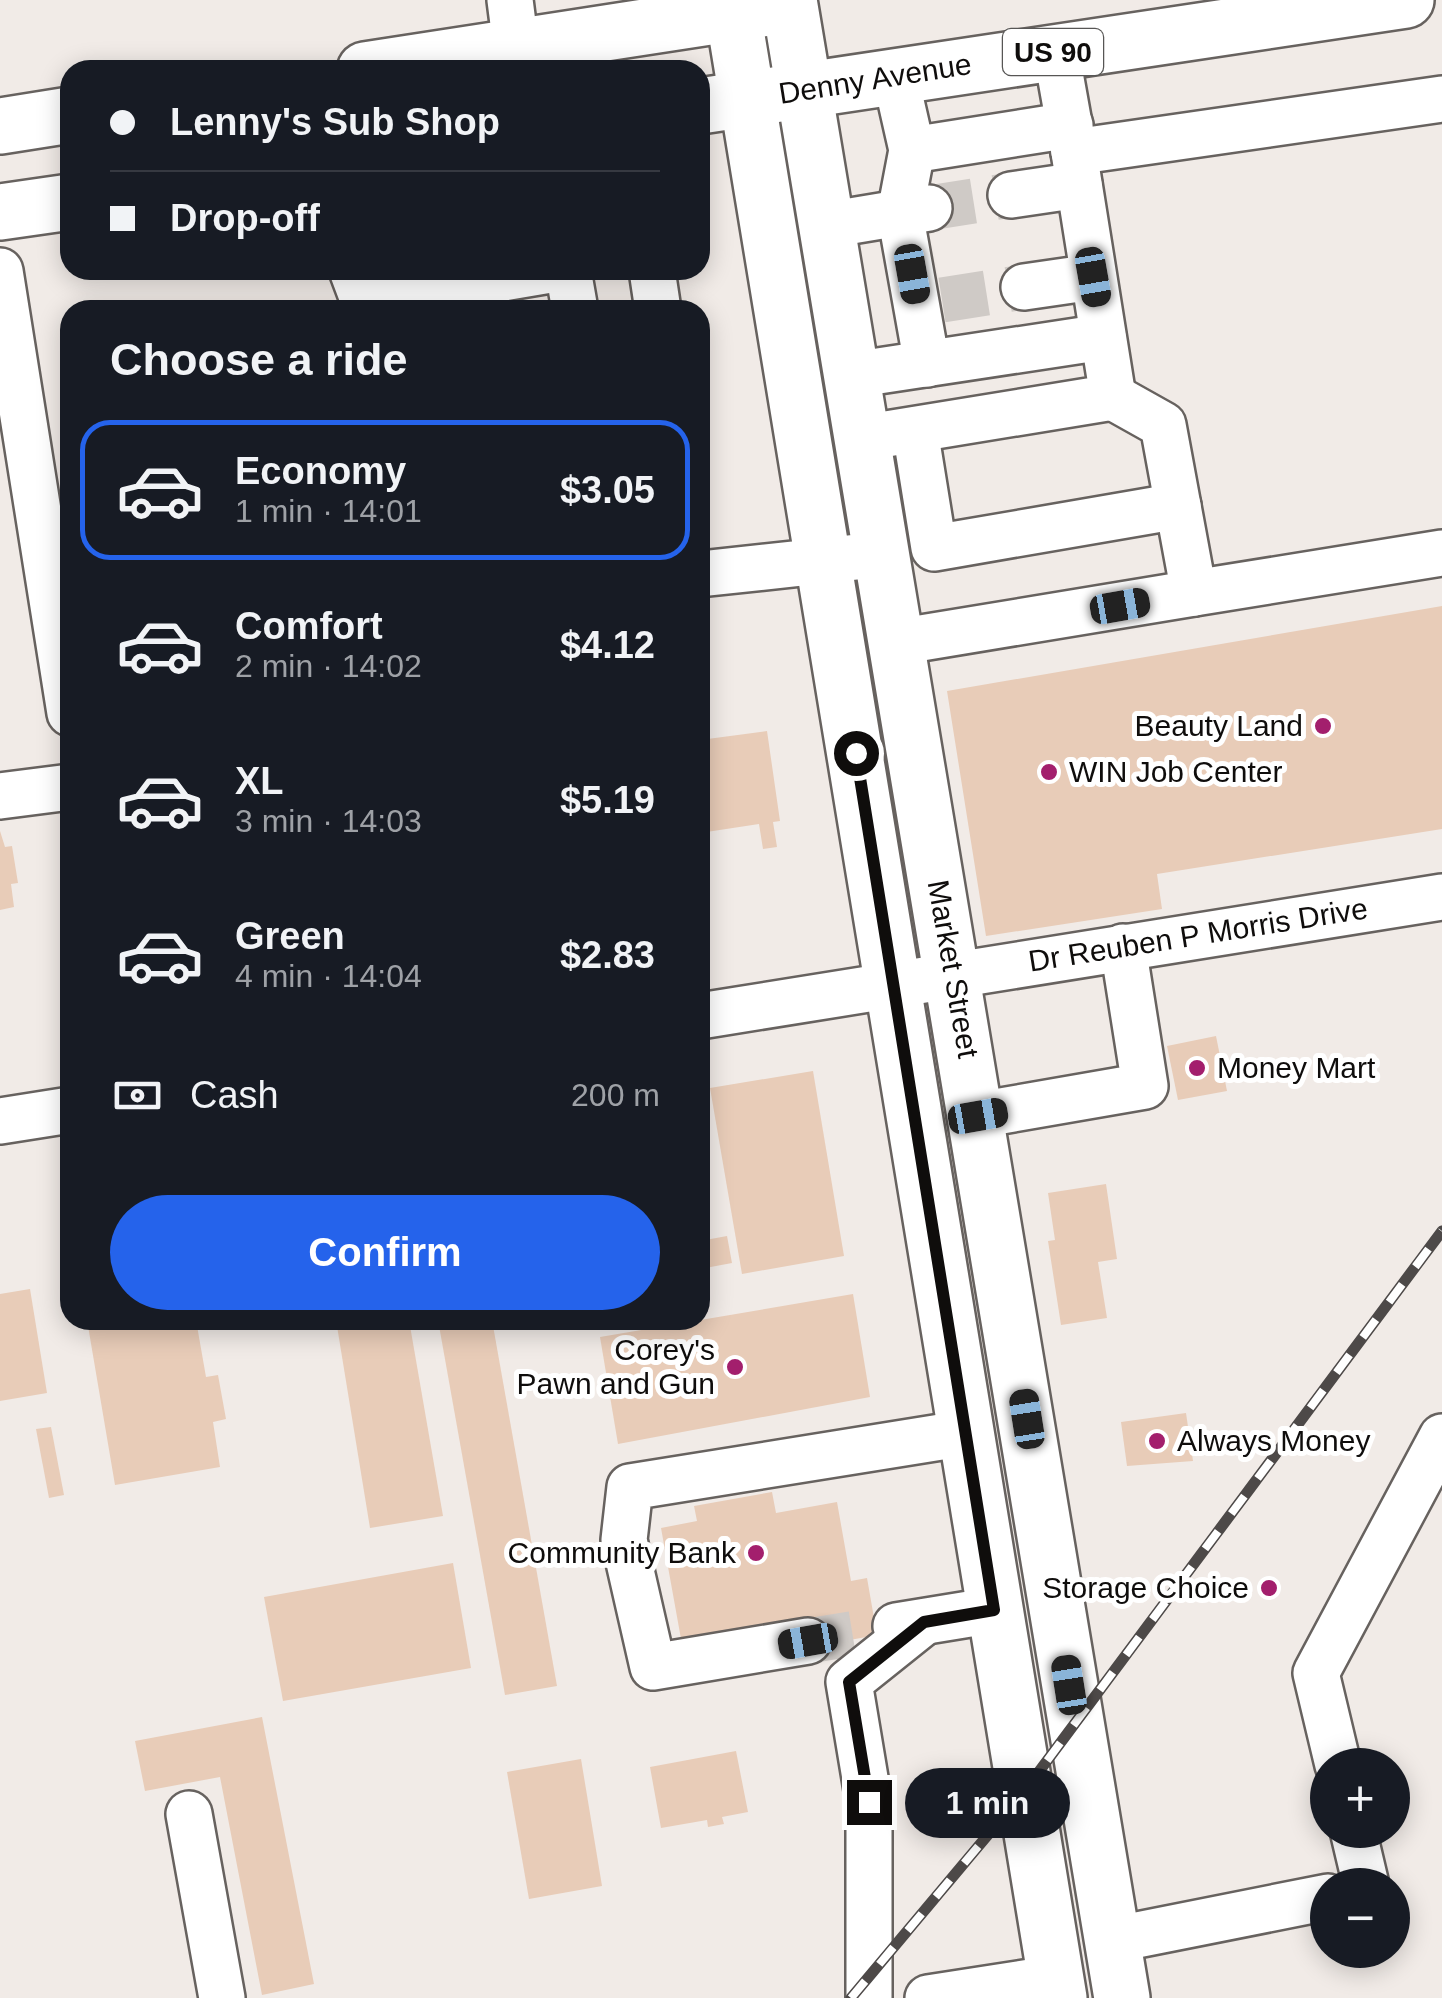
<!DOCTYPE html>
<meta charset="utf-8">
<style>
body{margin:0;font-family:Arial,sans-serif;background:#242831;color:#f1f3f6;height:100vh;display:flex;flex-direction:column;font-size:38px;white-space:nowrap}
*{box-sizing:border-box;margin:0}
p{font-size:32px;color:#9ea1a6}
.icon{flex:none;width:55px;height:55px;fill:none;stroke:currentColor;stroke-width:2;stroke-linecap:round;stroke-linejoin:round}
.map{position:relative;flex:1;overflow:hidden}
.details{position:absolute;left:60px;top:300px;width:650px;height:1030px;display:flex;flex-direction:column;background:#171b24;border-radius:30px;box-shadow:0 5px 25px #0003}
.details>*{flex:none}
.hud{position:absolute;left:60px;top:60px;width:650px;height:220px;border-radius:30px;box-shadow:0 5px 25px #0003;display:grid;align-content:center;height:220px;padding:0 50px;background:#171b24}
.buttons{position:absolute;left:1310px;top:1748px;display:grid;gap:20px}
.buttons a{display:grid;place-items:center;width:100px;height:100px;border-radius:50%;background:#171b24;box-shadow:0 5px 25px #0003;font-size:50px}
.end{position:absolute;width:45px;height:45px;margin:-22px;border:12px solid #0f0d0c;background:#fff;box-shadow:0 0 0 5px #fff}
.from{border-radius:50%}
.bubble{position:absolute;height:70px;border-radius:35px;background:#171b24;box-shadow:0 5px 25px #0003;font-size:32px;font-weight:800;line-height:70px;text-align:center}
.car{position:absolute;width:30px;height:60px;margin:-30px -15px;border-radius:12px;box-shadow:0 0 8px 2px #0007;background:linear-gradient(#222 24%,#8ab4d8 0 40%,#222 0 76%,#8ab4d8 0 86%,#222 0)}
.hud b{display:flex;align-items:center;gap:35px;height:95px;font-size:38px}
.hud b+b{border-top:2px solid #363941}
.hud i{width:25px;height:25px;background:#f1f3f6}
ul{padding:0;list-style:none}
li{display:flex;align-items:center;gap:30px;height:140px;margin:0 20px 15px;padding:0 30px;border:5px solid transparent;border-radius:30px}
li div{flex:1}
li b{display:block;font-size:38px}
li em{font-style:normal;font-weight:800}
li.on{border-color:#2563eb}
li>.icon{width:90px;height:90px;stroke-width:1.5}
h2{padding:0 50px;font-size:45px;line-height:120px}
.pay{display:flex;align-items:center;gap:25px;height:110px;padding:0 50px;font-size:38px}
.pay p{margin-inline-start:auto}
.cta{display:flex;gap:20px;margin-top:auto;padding:20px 50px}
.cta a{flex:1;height:115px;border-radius:60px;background:#2563eb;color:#fff;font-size:40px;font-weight:800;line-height:115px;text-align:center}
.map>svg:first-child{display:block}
.building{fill:#e8ccb8}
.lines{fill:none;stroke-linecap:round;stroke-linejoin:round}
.minor-tunnel{stroke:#cfcac6;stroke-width:45;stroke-dasharray:45 22;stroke-linecap:butt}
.minor-casing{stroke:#67625f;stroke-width:50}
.major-casing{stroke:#67625f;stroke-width:60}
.minor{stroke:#fff;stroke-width:45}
.major{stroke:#fff;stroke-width:55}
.rail-casing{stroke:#4d4948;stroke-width:11}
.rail{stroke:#fff;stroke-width:8;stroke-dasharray:22;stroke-linecap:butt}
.route{stroke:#0f0d0c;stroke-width:12}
.poi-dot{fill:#a31f6d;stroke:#fff;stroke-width:4}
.labels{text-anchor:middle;stroke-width:10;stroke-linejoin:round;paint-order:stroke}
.shield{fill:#fff;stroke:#575655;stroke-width:2.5}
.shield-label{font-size:28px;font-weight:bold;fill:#0f0d0c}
.street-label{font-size:30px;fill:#0f0d0c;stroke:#fff}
.poi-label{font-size:30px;fill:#0f0d0c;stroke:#fff;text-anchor:end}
</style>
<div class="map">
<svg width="1442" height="1998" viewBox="0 0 1442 1998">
<rect width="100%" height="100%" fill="#f1ebe7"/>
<g class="building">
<path d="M1442,606V829L1157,874L1162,909L986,936L947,691Z"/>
<path d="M767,731L780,821L773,822L777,847L763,849L759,824L700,833V740Z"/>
<path d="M0,831L5,847L12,846L18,883L11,884L14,907L0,910Z"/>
<path d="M1216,1036L1227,1091L1178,1100L1167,1046Z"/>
<path d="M813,1071L844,1256L742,1274L710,1088Z"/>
<path d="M1106,1184L1117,1259L1098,1262L1107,1318L1061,1325L1048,1241L1055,1240L1048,1193Z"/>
<path d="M727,1236L732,1263L700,1269V1241Z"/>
<path d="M30,1289L47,1393L0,1401V1294Z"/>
<path d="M853,1294L870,1397L618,1444L600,1337Z"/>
<path d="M87,1320H196L206,1377L218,1375L226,1419L213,1422L220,1467L115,1485Z"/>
<path d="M336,1320H409L443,1516L370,1528Z"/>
<path d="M438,1320H492L557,1686L505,1695Z"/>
<path d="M1186,1413L1193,1461L1127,1466L1121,1422Z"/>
<path d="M51,1427L64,1495L49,1498L36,1429Z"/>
<path d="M772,1492L776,1513L837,1502L851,1581L867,1578L877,1635L763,1656L683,1650L661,1528L697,1521L694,1506Z"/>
<path d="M453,1563L471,1668L283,1701L264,1597Z"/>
<path d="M262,1717L314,1984L262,1995L220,1777L145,1791L135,1741Z"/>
<path d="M736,1751L748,1812L722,1817L724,1824L708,1827L707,1820L661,1828L650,1767Z"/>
<path d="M581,1759L602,1886L529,1899L507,1772Z"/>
</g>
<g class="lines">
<g class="minor-tunnel">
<path d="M929,208L1011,195"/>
<path d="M942,300L1024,287"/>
<path d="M808,1641L869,1631"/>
</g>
<defs>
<g id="minor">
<path d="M510,0L516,47"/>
<path d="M1056,51L1074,152L1442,99"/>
<path d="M895,75L912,150L900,213L927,364"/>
<path d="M912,150L1070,125"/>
<path d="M1011,195L1079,185"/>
<path d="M827,225L929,208"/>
<path d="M352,270L364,302L550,270"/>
<path d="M568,270L575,310"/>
<path d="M652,270L658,310"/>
<path d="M0,271L70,713"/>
<path d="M1024,287L1093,277"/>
<path d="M852,375L1103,337"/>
<path d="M915,430L934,548L1178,506"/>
<path d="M862,438L1113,397L1074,152"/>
<path d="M700,574L857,557"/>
<path d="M1194,593L1442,553"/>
<path d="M897,642L1194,593L1163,425L1113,397"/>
<path d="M0,796L70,787"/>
<path d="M700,1016L1442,897"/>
<path d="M978,1115L1145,1086L1123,947"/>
<path d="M0,1121L70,1110"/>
<path d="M896,1626L994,1610"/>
<path d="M808,1641L653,1667L624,1540L630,1487L966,1433"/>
<path d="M1338,1765L1316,1673L1442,1437"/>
<path d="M189,1814L222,1998"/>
<path d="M1353,1830L1366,1885"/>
<path d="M1112,1940L1328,1897"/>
<path d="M869,1998V1802L849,1682L924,1622"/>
<path d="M928,1998L1056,1978"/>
</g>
<g id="major">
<path d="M731,0L1059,1998"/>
<path d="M789,0L1122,1998"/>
<path d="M365,70L768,8"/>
<path d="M700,106L1406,0"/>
<path d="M0,126L70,115"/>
<path d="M0,212L70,202"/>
</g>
</defs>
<use href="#minor" class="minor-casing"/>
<use href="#major" class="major-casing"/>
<use href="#minor" class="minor"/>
<use href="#major" class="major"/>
<defs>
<path id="rail" d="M851,1998L1023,1793L1442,1231"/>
</defs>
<use href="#rail" class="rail-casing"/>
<use href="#rail" class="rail"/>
</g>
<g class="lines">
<path class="route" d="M856,753L994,1610L924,1622L849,1682L869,1802"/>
</g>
<g class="poi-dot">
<circle cx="1323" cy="726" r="10"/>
<circle cx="1049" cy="772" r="10"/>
<circle cx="1197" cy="1068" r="10"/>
<circle cx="735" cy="1367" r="10"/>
<circle cx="1157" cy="1441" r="10"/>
<circle cx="756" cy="1553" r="10"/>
<circle cx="1269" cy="1588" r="10"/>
</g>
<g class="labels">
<rect class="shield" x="1003" y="29" width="100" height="46" rx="8"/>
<g class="shield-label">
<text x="1053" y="62">US 90</text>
</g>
<g class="street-label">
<text transform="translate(875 79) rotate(-9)" y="10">Denny Avenue</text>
<text transform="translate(1198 935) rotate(-9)" y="10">Dr Reuben P Morris Drive</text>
<text transform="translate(953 969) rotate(80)" y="10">Market Street</text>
</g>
<g class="poi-label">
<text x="1303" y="736">Beauty Land</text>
<text x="1069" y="782" text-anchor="start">WIN Job Center</text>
<text x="1217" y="1078" text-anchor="start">Money Mart</text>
<text x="715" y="1360">Corey's<tspan x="715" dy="34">Pawn and Gun</tspan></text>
<text x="1177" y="1451" text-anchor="start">Always Money</text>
<text x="736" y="1563">Community Bank</text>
<text x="1249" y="1598">Storage Choice</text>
</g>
</g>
</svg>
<div class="buttons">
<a>+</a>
<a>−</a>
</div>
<i class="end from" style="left:856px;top:753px"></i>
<i class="end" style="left:869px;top:1802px"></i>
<div class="bubble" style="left:905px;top:1768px;width:165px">1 min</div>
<i class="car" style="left:912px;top:274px;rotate:170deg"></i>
<i class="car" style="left:1093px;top:277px;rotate:170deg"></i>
<i class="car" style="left:1120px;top:606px;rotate:80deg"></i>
<i class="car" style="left:978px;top:1116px;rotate:80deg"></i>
<i class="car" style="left:1027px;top:1419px;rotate:351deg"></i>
<i class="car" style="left:808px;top:1641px;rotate:260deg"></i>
<i class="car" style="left:1069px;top:1685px;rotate:351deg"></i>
<div class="hud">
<b><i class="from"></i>Lenny's Sub Shop</b>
<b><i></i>Drop-off</b>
</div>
<section class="details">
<h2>Choose a ride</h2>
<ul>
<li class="on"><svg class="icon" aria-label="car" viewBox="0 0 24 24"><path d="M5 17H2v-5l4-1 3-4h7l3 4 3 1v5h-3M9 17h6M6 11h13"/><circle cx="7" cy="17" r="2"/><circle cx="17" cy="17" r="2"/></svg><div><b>Economy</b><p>1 min · 14:01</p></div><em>$3.05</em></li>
<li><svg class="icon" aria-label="car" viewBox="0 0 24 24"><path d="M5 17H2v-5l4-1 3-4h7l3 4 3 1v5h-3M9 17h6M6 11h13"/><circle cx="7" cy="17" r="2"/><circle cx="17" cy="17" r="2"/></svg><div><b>Comfort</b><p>2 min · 14:02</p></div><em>$4.12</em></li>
<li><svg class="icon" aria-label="car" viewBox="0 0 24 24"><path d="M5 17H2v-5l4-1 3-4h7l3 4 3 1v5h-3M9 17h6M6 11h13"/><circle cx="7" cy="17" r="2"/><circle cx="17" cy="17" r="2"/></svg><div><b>XL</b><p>3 min · 14:03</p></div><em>$5.19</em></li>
<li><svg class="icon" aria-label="car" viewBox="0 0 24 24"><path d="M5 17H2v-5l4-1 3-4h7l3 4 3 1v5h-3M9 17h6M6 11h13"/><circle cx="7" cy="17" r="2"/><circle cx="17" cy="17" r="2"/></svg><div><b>Green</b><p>4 min · 14:04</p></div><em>$2.83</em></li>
</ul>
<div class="pay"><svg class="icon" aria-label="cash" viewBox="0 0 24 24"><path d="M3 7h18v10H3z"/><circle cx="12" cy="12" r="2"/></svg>Cash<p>200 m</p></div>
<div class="cta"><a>Confirm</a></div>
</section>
</div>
